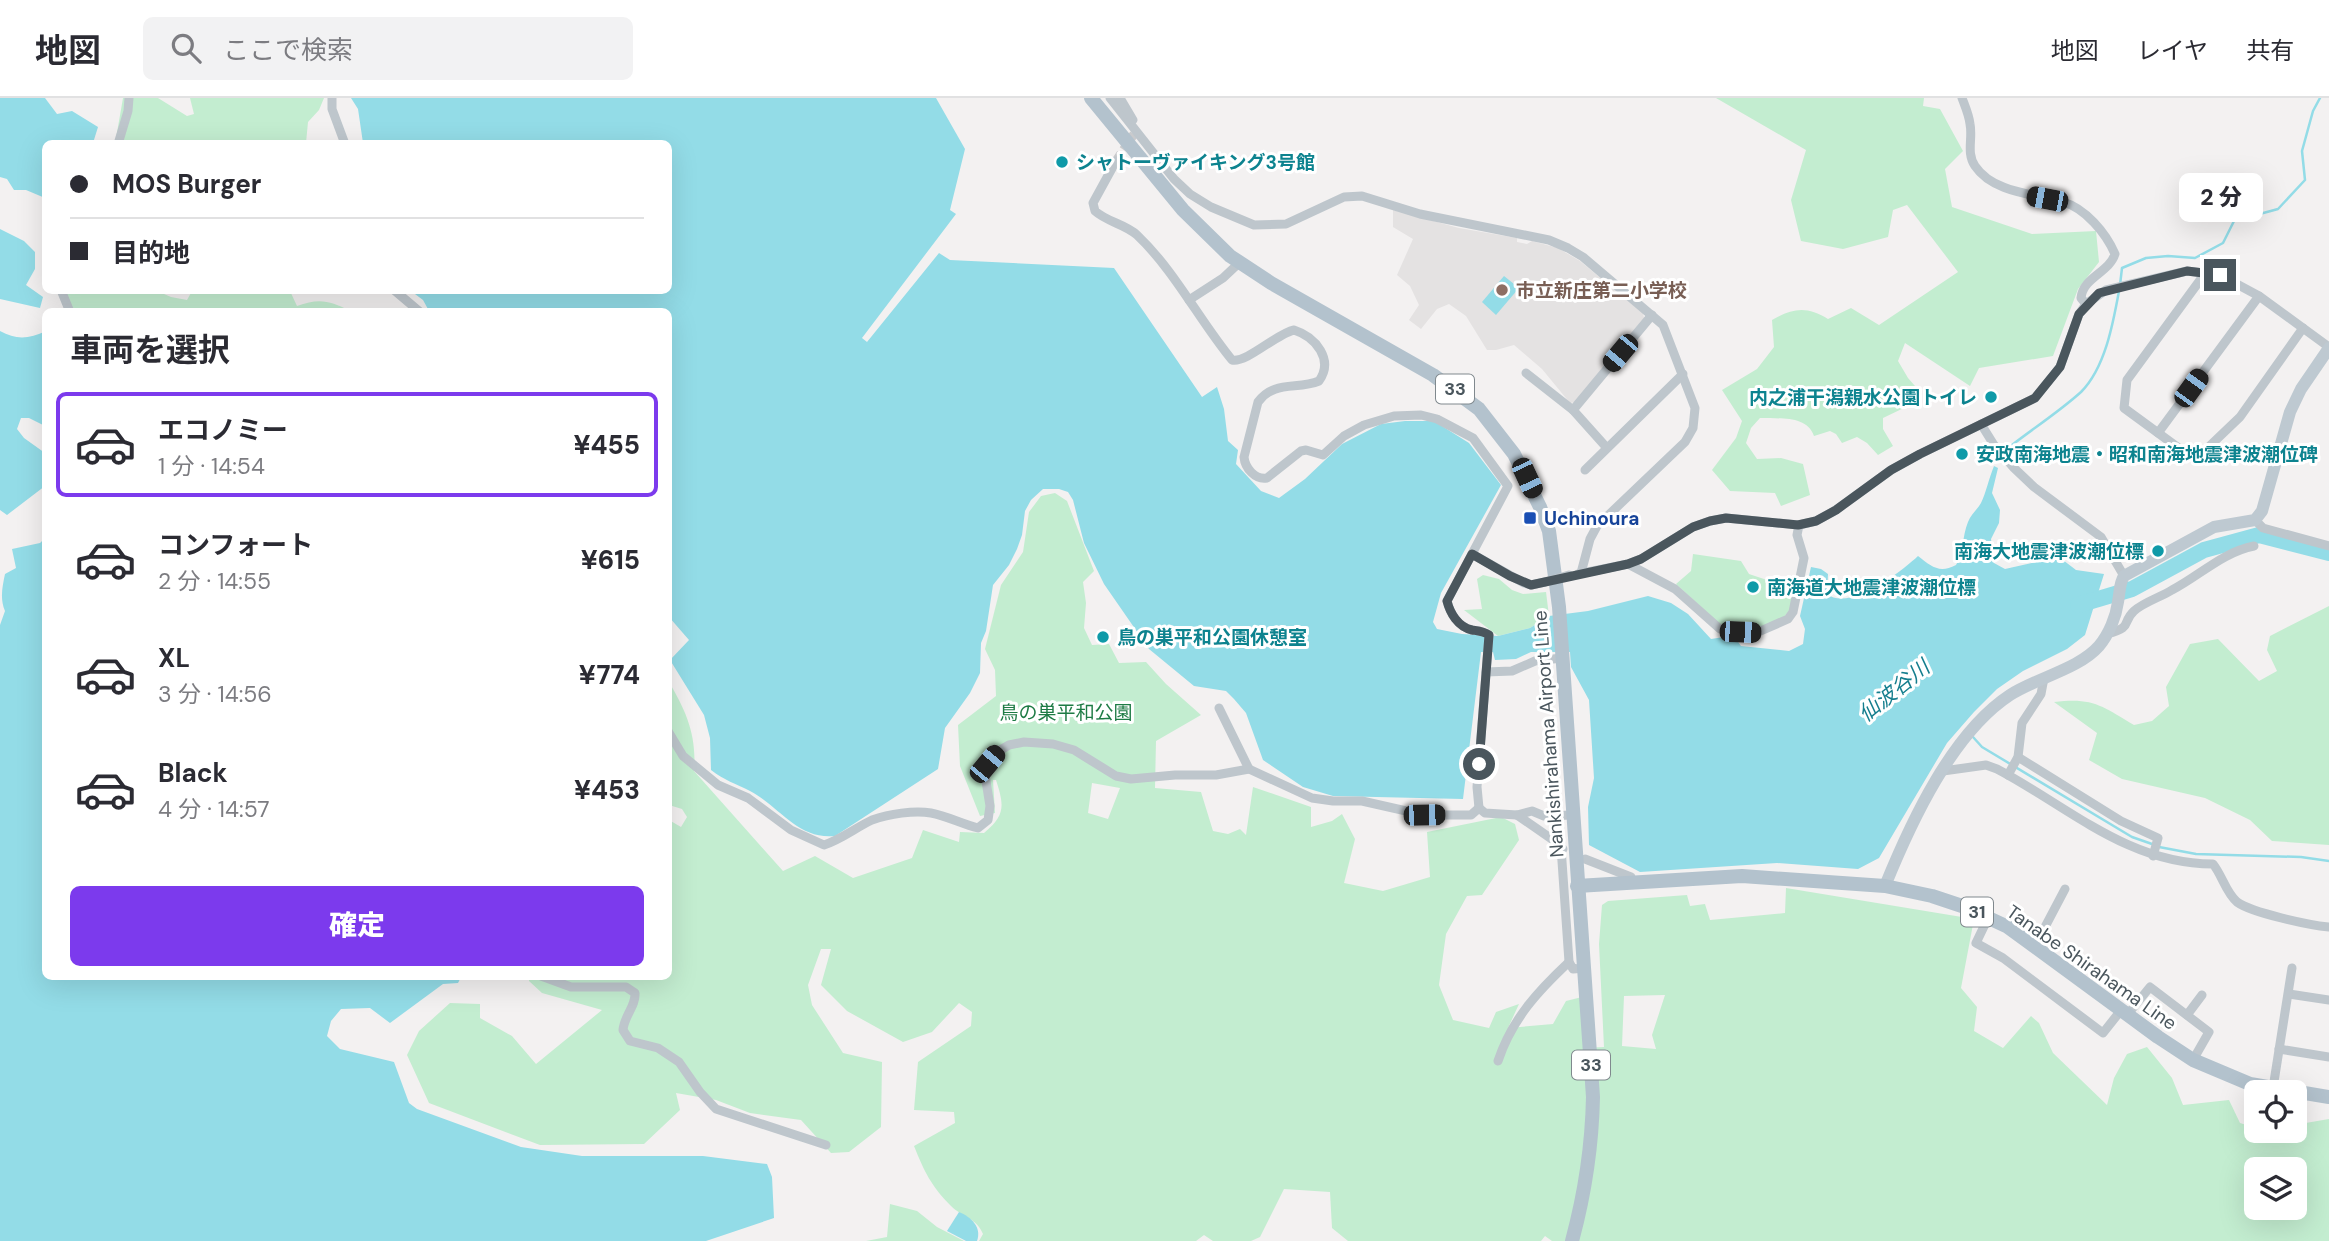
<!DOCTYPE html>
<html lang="ja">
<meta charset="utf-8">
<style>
body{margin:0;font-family:"DM Sans","Noto Sans JP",sans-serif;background:#f2f2f3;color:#2b2b33;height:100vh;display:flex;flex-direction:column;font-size:26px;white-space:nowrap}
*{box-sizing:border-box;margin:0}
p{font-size:23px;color:#7c7c81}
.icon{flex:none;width:38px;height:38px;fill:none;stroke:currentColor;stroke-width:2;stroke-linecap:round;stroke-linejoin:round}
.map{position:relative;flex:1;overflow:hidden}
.details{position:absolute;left:42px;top:210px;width:630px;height:672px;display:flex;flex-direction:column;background:#fff;border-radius:10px;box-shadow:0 7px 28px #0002}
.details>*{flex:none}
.hud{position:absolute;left:42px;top:42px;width:630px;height:154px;border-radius:10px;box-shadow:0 7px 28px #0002;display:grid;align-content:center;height:154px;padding:0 28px;background:#fff}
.buttons{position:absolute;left:2244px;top:982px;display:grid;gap:14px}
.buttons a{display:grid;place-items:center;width:63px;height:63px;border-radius:10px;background:#fff;box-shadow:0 7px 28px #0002;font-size:35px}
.end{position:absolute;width:32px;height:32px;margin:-16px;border:9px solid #4a565d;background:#fff;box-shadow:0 0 0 4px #fff}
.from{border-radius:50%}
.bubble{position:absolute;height:49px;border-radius:10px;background:#fff;box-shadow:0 7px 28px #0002;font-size:23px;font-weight:800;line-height:49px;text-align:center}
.car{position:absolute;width:21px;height:42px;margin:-21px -10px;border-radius:9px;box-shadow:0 0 5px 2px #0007;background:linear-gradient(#222 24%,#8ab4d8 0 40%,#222 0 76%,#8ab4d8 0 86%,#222 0)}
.hud b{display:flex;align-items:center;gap:24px;height:66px;font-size:26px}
.hud b+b{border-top:2px solid #e1e1e2}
.hud i{width:18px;height:18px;background:#2b2b33}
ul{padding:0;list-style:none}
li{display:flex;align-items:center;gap:21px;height:105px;margin:0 14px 10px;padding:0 14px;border:4px solid transparent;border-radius:10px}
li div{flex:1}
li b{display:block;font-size:26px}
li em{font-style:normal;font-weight:800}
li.current{border-color:#7c3aed}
li>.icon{width:63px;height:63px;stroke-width:1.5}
h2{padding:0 28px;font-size:32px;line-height:84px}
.primary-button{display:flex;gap:14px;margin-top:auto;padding:14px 28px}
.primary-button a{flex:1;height:80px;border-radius:10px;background:#7c3aed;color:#fff;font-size:28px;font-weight:800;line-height:80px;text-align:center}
header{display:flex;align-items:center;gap:42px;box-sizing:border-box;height:98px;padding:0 35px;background:#fff;border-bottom:2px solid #e1e1e2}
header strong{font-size:33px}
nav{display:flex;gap:38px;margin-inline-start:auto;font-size:24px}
.search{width:490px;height:63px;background:#f2f2f3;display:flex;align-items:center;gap:18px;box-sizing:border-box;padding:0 24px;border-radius:10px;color:#7c7c81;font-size:26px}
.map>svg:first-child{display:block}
.education{fill:#e4e2e2}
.green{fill:#c3edd0;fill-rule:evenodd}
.water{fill:#93dce7}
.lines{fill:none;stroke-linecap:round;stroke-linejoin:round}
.stream{stroke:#93dce7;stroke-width:2.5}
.river{stroke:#93dce7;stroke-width:16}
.street-tunnel{stroke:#c9cacc;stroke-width:9;stroke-dasharray:9 4.5;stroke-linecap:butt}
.street{stroke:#bec6cc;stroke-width:9}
.secondary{stroke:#bec9d1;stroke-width:12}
.primary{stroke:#b3c2cd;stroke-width:14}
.street-bridge{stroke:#bec6cc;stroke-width:9}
.route{stroke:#4a565d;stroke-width:9}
.culture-dot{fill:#0f9aa8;stroke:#fff;stroke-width:2.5}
.education-dot{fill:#8d6e63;stroke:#fff;stroke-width:2.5}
.transit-dot{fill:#1a4fb4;stroke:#fff;stroke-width:2.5}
.labels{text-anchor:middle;stroke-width:6;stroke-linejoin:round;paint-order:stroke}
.shield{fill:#fff;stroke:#80898e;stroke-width:2}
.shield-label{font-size:18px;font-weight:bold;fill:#4a565d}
.culture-label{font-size:19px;font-weight:bold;fill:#0d838f;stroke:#fff;text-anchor:start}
.education-label{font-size:19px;font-weight:bold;fill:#785e54;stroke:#fff;text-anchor:start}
.transit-label{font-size:19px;font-weight:bold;fill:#164399;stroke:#fff;text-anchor:start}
.park-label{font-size:19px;fill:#1e7b45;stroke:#fff}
.street-label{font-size:19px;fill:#4a565d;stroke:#fff}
.water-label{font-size:21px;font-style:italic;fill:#157e8e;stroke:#fff}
</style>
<header>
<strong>地図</strong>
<div class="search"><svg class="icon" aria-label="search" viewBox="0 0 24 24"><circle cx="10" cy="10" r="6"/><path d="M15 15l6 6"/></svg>ここで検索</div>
<nav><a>地図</a><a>レイヤ</a><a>共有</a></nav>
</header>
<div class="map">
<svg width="2329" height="1143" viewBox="0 0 2329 1143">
<rect width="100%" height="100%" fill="#f3f1f1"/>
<path class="education" d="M1393,112L1459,130L1517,140V144L1527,146L1532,143L1558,150L1580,163L1643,215L1644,220L1575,304L1570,305L1542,271L1514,247L1496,252H1487L1466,218L1449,206L1437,211L1421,231L1409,222L1419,207L1410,188L1397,177L1413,141L1393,129Z"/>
<g class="green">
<path d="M123,0H158L187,18L194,16L190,0H324L319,12L308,24L306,45L115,46Z"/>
<path d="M1716,0H1924L1923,8L1940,11L1963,53L1945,71L1952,109L2032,136L2096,133L2099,164L2078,191L2053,258L1979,270L1970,288L1905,245L1898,263L1908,280L1922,296L1908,308L1883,320V331L1893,348L1878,357L1867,345L1857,339L1842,345L1836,336L1830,333L1814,338C1807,317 1779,321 1760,320L1751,330L1746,345L1757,361L1781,360L1803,366L1810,397L1781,408L1775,395L1730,393L1712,372L1736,340L1742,323L1722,292L1757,271L1774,249L1772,222C1793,210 1807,208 1828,221L1851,210L1879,227L1958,174L1907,107L1893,112L1888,139L1843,151L1801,143L1791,102L1806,52Z"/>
<path d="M61,193H157L171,199L187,202L192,193H290L297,208C318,200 330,202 350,213H76L67,206Z"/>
<path d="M1055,395L1067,403L1094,473L1083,484L1086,505L1084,530L1092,547L1109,546L1119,565L1146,564L1166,586L1201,617L1156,643L1155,690L1201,694L1213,733L1228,736L1240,731L1246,737L1253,689L1311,709V729L1332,723L1342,716L1355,741L1344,785L1383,793L1430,779L1427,734L1501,719L1515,726L1519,742L1482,797L1467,798L1446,836L1439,887L1453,922L1489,930L1496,914L1519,906L1508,930L1553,926L1566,903L1582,899L1583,950L1604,949L1599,846L1602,807L1608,803L1687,797L1690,808L1705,806L1710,822L1785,815L1786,790L1974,821L1961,890L1977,909L1974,933L2003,950L2031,918L2039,925L2053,955L2107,1007L2114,980L2127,956L2147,949L2172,980L2183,1007L2229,1002L2240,1025L2256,1030V1032H2294V1027L2329,1021V1143H1552L1545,1138L1541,1143H1348L1332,1130L1330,1094L1284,1091L1260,1139L1251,1143H1213L1204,1137L1196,1143H979L983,1136C977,1120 962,1119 951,1108C931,1088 924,1073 914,1048L955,1025L954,1014L914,1012L918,964L971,928L972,914L959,905L932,934L903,944L847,913L821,887L831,851H821L808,887L812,907L843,955L882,964L881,1029L849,1054L831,1055L801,1022L750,1015L716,1002L676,995L680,1012L644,1046L540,1047L429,1005L407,957L419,933L450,905L480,906V920L512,938L536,966L602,912L542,895L529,883V879L668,878L669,722L681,729L687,719L682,711L669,707V584C686,613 697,637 694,673L783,773L815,758L853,780L912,760L923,732L959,744L960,734L984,735C1006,717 1004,707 996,682H993L995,715L980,718L960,668L958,627L996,598L995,572L985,551L1001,487L1023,454L1029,414L1041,398ZM1092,685L1120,690L1108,721L1088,715ZM1665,897L1652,937L1656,951L1622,948L1624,898ZM2256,1071H2294V1110H2256Z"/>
<path d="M1693,456L1741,463L1749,476L1770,483H1788L1795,494L1789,513L1783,520L1757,531L1723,529L1676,486L1691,473Z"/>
<path d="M1483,477L1499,481L1512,492L1523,496L1546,494L1549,518L1530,530L1498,538L1464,512L1482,511L1477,481Z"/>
<path d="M2329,508V747L2272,743L2250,722L2205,700L2122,681L2089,662L2097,635L2054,604C2093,599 2102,608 2134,627L2152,623L2169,608L2166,589L2190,546L2218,541L2259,583L2277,573L2267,552L2270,538Z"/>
<path d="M890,1106L917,1113L937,1129L964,1143H866L887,1139Z"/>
</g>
<g class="water">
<path d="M0,0H45L57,16L72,13L98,29L93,45L46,46L45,100L26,92H14L7,81L0,79Z"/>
<path d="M351,0H936L965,51L950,112L956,116L862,240L867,244L939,155L950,162L1114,170L1202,299L1217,289L1224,311L1228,343L1238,352L1236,366L1261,393L1279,400L1305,381L1342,346L1381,326L1405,323H1434L1469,345L1501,387L1441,495L1433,524L1437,531L1462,536L1498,538L1530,530L1549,518L1588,513L1648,498L1671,505L1688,516L1711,541L1724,539L1736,541L1741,548L1789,553L1803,546L1805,531L1800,518L1811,469L1821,471L1828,476L1827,496C1849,514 1901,474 1918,458C1931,468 1939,476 1956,467C1964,455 1962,438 1968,424C1971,416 1977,412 1981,405C1986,395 1989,380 1994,368L1998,370L1992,395L2000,412L1999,425L1991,441L1994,465L2005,471L2059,459L2076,472L2104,476L2085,537L2067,551L2023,573L1997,591L1974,614L1947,645L1879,760L1858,771L1777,765L1640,774L1589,747L1588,709L1594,680L1589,602L1571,569L1570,554H1531L1516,561L1495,562L1493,554H1481L1463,701L1333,698L1303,689L1263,662L1246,615L1234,601L1226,593L1194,588L1149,551L1104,486L1084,445L1073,402L1068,394L1059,391H1043L1031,402L1025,413L1022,437L1017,451L1009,467L993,487L986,533L981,545L980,575L970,595L945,630L938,671L835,738C798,742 779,708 750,693C735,685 725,683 711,672L710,640L704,617L670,562L689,542L669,519L668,214L429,213L423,202L411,193L668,192V46L363,45L358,11Z"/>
<path d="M0,131L24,143L35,154V171L26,187L43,199L40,210L0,201Z"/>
<path d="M1504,178L1519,190L1496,217L1482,204Z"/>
<path d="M0,233C16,242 29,241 46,233L45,328L29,320H21L17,331L24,340L45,355V388L7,417L0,412Z"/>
<path d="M45,440L46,878L461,879L458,885L443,886L390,925L370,910L341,911L331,923L327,938L340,951L394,964L409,1005L417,1011L521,1049L582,1058H703L767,1066L772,1079L774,1120L706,1143H0V527L5,513C0,501 2,490 5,476L16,470L12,451L40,445Z"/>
<path d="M959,1114C971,1119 982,1129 977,1143H966L947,1133Z"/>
</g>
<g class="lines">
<g class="stream">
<path d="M2120,187L2122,170L2146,160L2168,158L2195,160L2223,145L2234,123L2278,111L2305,82L2302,53L2313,13L2320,0"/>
<path d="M2006,356L2012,347C2034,330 2060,313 2081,294C2105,270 2113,226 2119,193"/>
<path d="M1973,639L1982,649L2132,739L2152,746"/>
<path d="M2159,749L2196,756L2301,759L2329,763"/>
</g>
<path class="river" d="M2078,507L2132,491L2204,452L2259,437L2329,455"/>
<path class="street-tunnel" d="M1116,63L1134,36"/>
<g class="street">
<path d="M332,0V11L345,46"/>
<path d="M1110,0L1174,81L1190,96L1211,109L1254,127L1286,126L1344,99L1362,98L1420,116L1549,142L1568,150L1583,159L1663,227L1695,310L1693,330L1685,344L1597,428L1590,441L1581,475"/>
<path d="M1120,0L1133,22"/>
<path d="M1962,0C1965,8 1969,17 1970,26C1973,40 1966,55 1975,68C1993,95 2035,96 2063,104C2085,110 2106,135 2115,156C2109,175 2083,179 2081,200L2086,206"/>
<path d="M118,46L128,13L129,0"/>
<path d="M1116,63L1093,105L1095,113C1107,124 1125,126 1137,137C1175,173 1199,222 1232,262C1247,265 1276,236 1294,232C1316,239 1334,262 1319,283C1297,292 1274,282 1258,304L1244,359C1245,370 1255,382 1267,380L1301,353L1306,352L1323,357L1344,338L1364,327L1394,318L1421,317L1437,321L1473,340L1508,388L1447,503C1450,515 1458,529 1472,532C1479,533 1483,533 1489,537L1477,689L1479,710"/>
<path d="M2206,174L2127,282L2124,310L2195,362L2240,319L2303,230"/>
<path d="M61,192L70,214"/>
<path d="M394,192L420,214"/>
<path d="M1189,202L1223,180L1239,165"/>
<path d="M1526,275L1573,312L1607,350"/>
<path d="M1573,312L1652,217"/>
<path d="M1981,326L1994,347L2014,370L2034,389L2101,439L2124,478"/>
<path d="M2158,335L2259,198"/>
<path d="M1585,372L1683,276"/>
<path d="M2255,422L2263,430L2329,448"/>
<path d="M1472,456L1524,485L1531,487L1545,484"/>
<path d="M1628,466L1675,491L1720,531L1756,535L1788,521L1793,514L1804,460L1797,437L1799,427"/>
<path d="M1578,476L1628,466L1641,461L1693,429L1710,423L1726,420L1799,427L1816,423L1836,412L1891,372L1920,356L2035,300L2060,269L2079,216L2086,206L2106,192L2187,173L2220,177L2259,198L2329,249"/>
<path d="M2107,536C2134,529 2121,525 2134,513C2144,504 2161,499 2172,492C2199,478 2223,454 2254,448"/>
<path d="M1486,574L1512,573L1535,563L1562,560"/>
<path d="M1219,610L1249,671"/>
<path d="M668,633L683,658L718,687L748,700L791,732L824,747C842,741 855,730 872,722C889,716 914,712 931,715C947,718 962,726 978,730L988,722L990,708L985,677L987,666L997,654L1009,647L1024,644L1053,646L1074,652L1116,678L1131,681L1175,677H1216L1249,671L1312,700L1333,703H1362L1424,717H1471L1479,710"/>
<path d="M2018,659L2121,723L2158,740L2153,758"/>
<path d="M1943,673L1986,667L1997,671C2069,709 2128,766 2213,766C2222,777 2226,795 2237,804C2252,815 2309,827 2329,829"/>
<path d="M2008,677L2018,659L2022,625L2041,596L2044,580"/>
<path d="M1479,710L1485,715L1517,717L1532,713L1544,718L1572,717"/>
<path d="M1517,717L1556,744L1563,751"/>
<path d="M1561,749L1569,864L1573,871L1585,870"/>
<path d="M1585,761L1631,779L1632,785"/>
<path d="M1988,820L1976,845L2003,860L2103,935L2122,911"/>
<path d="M2035,848L2065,791"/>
<path d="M541,878L571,889H626L635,895C636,908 624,918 623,932L630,943L658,950L679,964L700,994L716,1011L826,1047"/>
<path d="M2289,896L2329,902"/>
<path d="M2128,916L2150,889L2209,934L2193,962"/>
<path d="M2187,917L2202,897"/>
<path d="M2279,951L2329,959"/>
<path d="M1498,963C1512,921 1538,893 1569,864"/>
<path d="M2273,990L2292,870"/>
</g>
<path class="secondary" d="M1885,788C1911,724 1952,635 2010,597C2036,580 2079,571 2099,548C2109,536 2116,519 2118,504C2120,494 2119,486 2124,478L2214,429L2255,422L2262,413L2290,314L2301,291L2329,250"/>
<g class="primary">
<path d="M1091,0L1183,112L1230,158L1271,185L1433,277L1479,311L1514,356L1540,409L1549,433L1559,509L1593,999C1592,1049 1585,1095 1572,1143"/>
<path d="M1577,788L1742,778L1885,788L1932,798L1965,809L2008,829L2158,939L2193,962L2250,986L2329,999"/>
</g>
<path class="street-bridge" d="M1545,484L1569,477"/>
</g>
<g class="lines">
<path class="route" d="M1479,666L1489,537C1483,533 1479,533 1472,532C1458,529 1450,515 1447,503L1472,456L1510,478L1531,487L1628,466L1641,461L1693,429L1710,423L1726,420L1798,427L1816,423L1836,412L1891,372L1920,356L2035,300L2060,269L2079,216L2099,195L2187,173L2220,177"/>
</g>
<g class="culture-dot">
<circle cx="1062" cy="64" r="7"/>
<circle cx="1991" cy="299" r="7"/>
<circle cx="1962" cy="356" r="7"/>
<circle cx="2158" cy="453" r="7"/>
<circle cx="1753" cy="489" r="7"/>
<circle cx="1103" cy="539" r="7"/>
</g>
<circle class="education-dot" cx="1502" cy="192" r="7"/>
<rect class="transit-dot" x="1523" y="413" width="14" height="14" rx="3.5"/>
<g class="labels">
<g class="shield">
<rect x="1436" y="276.5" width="38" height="29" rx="5"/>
<rect x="1961" y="799.5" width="32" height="29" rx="5"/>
<rect x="1572" y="952.5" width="38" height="29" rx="5"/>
</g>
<g class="shield-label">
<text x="1455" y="297">33</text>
<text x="1977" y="820">31</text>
<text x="1591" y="973">33</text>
</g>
<g class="culture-label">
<text x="1076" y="71">シャトーヴァイキング3号館</text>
<text x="1977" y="306" text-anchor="end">内之浦干潟親水公園トイレ</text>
<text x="1976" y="363">安政南海地震・昭和南海地震津波潮位碑</text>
<text x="2144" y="460" text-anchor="end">南海大地震津波潮位標</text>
<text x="1767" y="496">南海道大地震津波潮位標</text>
<text x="1117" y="546">鳥の巣平和公園休憩室</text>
</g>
<g class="education-label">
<text x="1516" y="199">市立新庄第二小学校</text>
</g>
<g class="transit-label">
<text x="1544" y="427">Uchinoura</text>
</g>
<g class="park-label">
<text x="1066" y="621">鳥の巣平和公園</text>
</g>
<g class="street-label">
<text transform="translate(1548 636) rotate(-94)" y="7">Nankishirahama Airport Line</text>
<text transform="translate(2092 869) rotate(35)" y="7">Tanabe Shirahama Line</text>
</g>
<g class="water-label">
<text transform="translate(1894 593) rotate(-39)" y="7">仙波谷川</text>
</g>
</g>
</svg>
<div class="buttons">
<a><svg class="icon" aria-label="locate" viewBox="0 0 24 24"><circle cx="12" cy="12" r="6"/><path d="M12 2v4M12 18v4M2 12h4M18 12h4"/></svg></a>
<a><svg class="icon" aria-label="layers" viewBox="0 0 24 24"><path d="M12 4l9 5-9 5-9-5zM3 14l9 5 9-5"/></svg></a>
</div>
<i class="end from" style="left:1479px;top:666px"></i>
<i class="end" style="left:2220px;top:177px"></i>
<div class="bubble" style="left:2179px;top:75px;width:84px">2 分</div>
<i class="car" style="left:2047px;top:101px;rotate:281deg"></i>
<i class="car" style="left:1620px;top:255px;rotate:220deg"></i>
<i class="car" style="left:2191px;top:290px;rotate:36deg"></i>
<i class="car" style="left:1527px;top:380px;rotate:155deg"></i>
<i class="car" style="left:1740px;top:534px;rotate:92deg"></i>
<i class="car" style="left:987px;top:666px;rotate:40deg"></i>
<i class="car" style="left:1424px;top:717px;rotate:89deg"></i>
<div class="hud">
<b><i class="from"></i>MOS Burger</b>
<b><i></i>目的地</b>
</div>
<section class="details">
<h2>車両を選択</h2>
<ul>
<li class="current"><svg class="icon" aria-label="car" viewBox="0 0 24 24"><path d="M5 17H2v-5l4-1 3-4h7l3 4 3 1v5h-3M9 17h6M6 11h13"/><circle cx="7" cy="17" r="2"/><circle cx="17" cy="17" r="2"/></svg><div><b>エコノミー</b><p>1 分 · 14:54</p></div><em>¥455</em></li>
<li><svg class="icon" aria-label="car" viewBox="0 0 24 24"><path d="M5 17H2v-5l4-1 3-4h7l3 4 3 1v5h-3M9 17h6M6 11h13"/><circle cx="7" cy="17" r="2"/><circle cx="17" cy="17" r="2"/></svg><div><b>コンフォート</b><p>2 分 · 14:55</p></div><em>¥615</em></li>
<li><svg class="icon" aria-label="car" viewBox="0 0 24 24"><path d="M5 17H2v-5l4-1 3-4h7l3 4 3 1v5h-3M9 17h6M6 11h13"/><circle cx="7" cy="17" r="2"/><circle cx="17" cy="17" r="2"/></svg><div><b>XL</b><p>3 分 · 14:56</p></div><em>¥774</em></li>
<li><svg class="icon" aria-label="car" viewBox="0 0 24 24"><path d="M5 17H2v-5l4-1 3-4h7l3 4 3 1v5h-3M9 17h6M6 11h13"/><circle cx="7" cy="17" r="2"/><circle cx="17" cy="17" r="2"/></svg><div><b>Black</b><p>4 分 · 14:57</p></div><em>¥453</em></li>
</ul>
<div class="primary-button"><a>確定</a></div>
</section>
</div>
